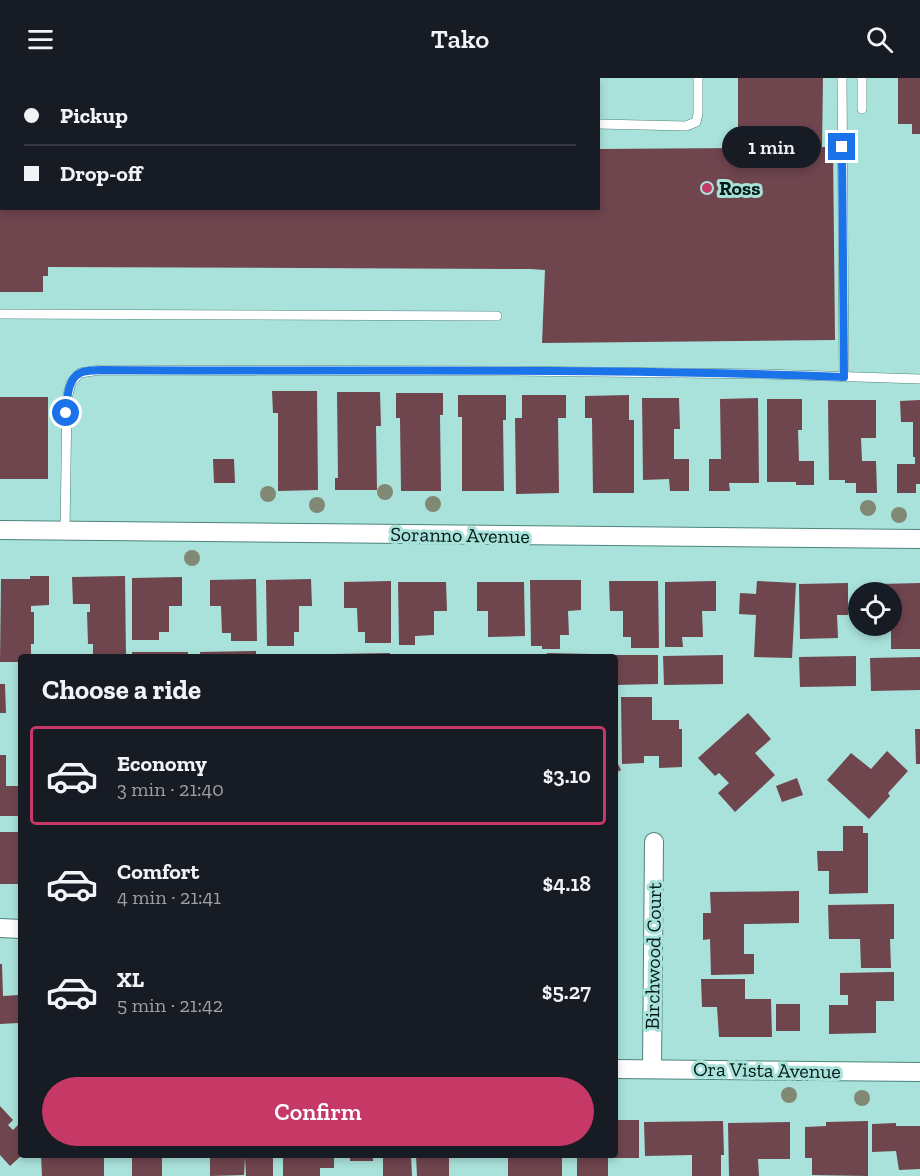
<!DOCTYPE html>
<meta charset="utf-8">
<style>
body{margin:0;font-family:"Zilla Slab",serif;background:#20242c;color:#f1f3f6;height:100vh;display:flex;flex-direction:column;font-size:22px;white-space:nowrap}
*{box-sizing:border-box;margin:0}
p{font-size:20px;color:#9ea1a6}
.icon{flex:none;width:33px;height:33px;fill:none;stroke:currentColor;stroke-width:2;stroke-linecap:round;stroke-linejoin:round}
.map{position:relative;flex:1;overflow:hidden}
.sheet{position:absolute;left:18px;top:576px;width:600px;height:504px;display:flex;flex-direction:column;background:#171b24;border-radius:6px;box-shadow:0 3px 9px #0003}
.sheet>*{flex:none}
.guide{position:absolute;left:0px;top:0px;width:600px;height:132px;box-shadow:0 3px 9px #0003;display:grid;align-content:center;height:132px;padding:0 24px;background:#171b24}
.buttons{position:absolute;left:848px;top:504px;display:grid;gap:12px}
.buttons a{display:grid;place-items:center;width:54px;height:54px;border-radius:50%;background:#171b24;box-shadow:0 3px 9px #0003;font-size:30px}
.end{position:absolute;width:27px;height:27px;margin:-14px;border:8px solid #1a73e8;background:#fff;box-shadow:0 0 0 3px #fff}
.from{border-radius:50%}
.bubble{position:absolute;height:42px;border-radius:21px;background:#171b24;box-shadow:0 3px 9px #0003;font-size:20px;font-weight:600;line-height:42px;text-align:center}
.guide b{display:flex;align-items:center;gap:21px;height:57px;font-size:22px}
.guide b+b{border-top:2px solid #363941}
.guide i{width:15px;height:15px;background:#f1f3f6}
ul{padding:0;list-style:none}
li{display:flex;align-items:center;gap:18px;height:99px;margin:0 12px 9px;padding:0 12px;border:3px solid transparent;border-radius:6px}
li div{flex:1}
li b{display:block;font-size:22px}
li em{font-style:normal;font-weight:600}
li.active{border-color:#c63866}
li>.icon{width:54px;height:54px;stroke-width:1.5}
h2{padding:0 24px;font-size:27px;line-height:72px}
.cta{display:flex;gap:12px;margin-top:auto;padding:12px 24px}
.cta a{flex:1;height:69px;border-radius:36px;background:#c63866;color:#fff;font-size:24px;font-weight:600;line-height:69px;text-align:center}
header{display:flex;justify-content:space-between;align-items:center;height:78px;padding:0 24px;background:#171b24;font-size:27px;font-weight:600}
.map>svg:first-child{display:block}
.building{fill:#6f454e}
.lines{fill:none;stroke-linecap:round;stroke-linejoin:round}
.lane-casing{stroke:#4c847d;stroke-width:10}
.street-casing{stroke:#4c847d;stroke-width:20}
.lane{stroke:#fff;stroke-width:9}
.street{stroke:#fff;stroke-width:18}
.tree{fill:#818974}
.route{stroke:#1a73e8;stroke-width:8}
.poi-dot{fill:#c63866;stroke:#a9e2da;stroke-width:2}
.labels{text-anchor:middle;stroke-width:6;stroke-linejoin:round;paint-order:stroke}
.poi-label{font-size:20px;font-weight:bold;fill:#031916;stroke:#a9e2da;text-anchor:start}
.street-label{font-size:20px;fill:#031916;stroke:#a9e2da}
</style>
<header><svg class="icon" aria-label="menu" viewBox="0 0 24 24"><path d="M4 6h16M4 12h16M4 18h16"/></svg>Tako<svg class="icon" aria-label="search" viewBox="0 0 24 24"><circle cx="10" cy="10" r="6"/><path d="M15 15l6 6"/></svg></header>
<div class="map">
<svg width="920" height="1098" viewBox="0 0 920 1098">
<rect width="100%" height="100%" fill="#a9e2da"/>
<g class="building">
<path d="M738,0H823L822,69H833L835,262L542,265L545,192L530,191L48,189V198H43V214H0V130H598V71L738,70Z"/>
<path d="M898,0H920V56H912V46H898Z"/>
<path d="M272,313H317L318,412L278,413V335H273Z"/>
<path d="M337,314H380L381,348H376L377,412H335V400H338Z"/>
<path d="M396,315H443V337H440L441,413H401L400,340H396Z"/>
<path d="M458,317H506V342H503L504,413H462V339H458Z"/>
<path d="M522,317H566V340H558L559,415L516,416L515,340H522Z"/>
<path d="M629,317V342H634V415H593L592,340H585V318Z"/>
<rect x="0" y="319" width="48" height="82"/>
<path d="M642,320H679L680,351H674V381H689V413H670L669,401L643,402Z"/>
<path d="M758,320L759,405H729L730,413H709V381H721L720,321Z"/>
<path d="M767,321H802V352H798L799,383H814V407H796V404H767Z"/>
<path d="M828,322H876V360H861L862,383H876L877,415H856V405H845V402H829Z"/>
<path d="M920,322V406H916V415H897V386H915V379H913V344H901L900,323Z"/>
<path d="M213,381H234L235,405H214Z"/>
<path d="M30,498H49V527L31,528V534H34V566H31V579H21V584H0L1,501H30Z"/>
<path d="M125,498L126,579H93V566H88L87,534H90V526H73L72,499Z"/>
<path d="M182,499V528H169V554H159V562H132V500Z"/>
<path d="M256,501L257,563H231V555H222L221,528H210V502Z"/>
<path d="M311,501L312,528H299V554H294V568H267L266,502Z"/>
<path d="M530,502H581V532L568,533L569,557H560V571H542V568H531Z"/>
<path d="M391,503V565H365V554H358L357,530H344V504Z"/>
<path d="M609,503H658L659,570H631V559H623V533H610Z"/>
<path d="M716,503V533H702L703,559H682L683,569H665V504Z"/>
<path d="M757,503L796,505L792,580L754,579L756,537L739,536L740,515L756,516Z"/>
<path d="M398,504H446L447,533H434V557L415,558V567H399Z"/>
<path d="M477,504H524L525,558L488,559V533H477Z"/>
<path d="M848,505V537H837L838,560L800,561L799,506Z"/>
<path d="M920,505V571H891V514H879V506Z"/>
<path d="M256,573V579H200V574Z"/>
<rect x="132" y="574" width="56" height="5"/>
<path d="M390,575V579H334V576Z"/>
<path d="M547,575L591,576V579H530V576H547Z"/>
<rect x="266" y="576" width="56" height="3"/>
<rect x="399" y="576" width="57" height="3"/>
<rect x="501" y="577" width="22" height="2"/>
<path d="M615,577H658V606L615,607Z"/>
<path d="M723,577V606L664,607L663,578Z"/>
<path d="M856,578V608L800,609L799,579Z"/>
<path d="M920,579V612L871,613L870,580Z"/>
<path d="M0,606H5L6,635H0Z"/>
<path d="M621,619H652V642H679V651H682V689L659,690V678H644V685L622,686Z"/>
<path d="M748,635L771,661L755,675L775,697L735,734L718,715L729,705L719,695L715,698L698,680Z"/>
<path d="M915,651H920V686H916Z"/>
<path d="M887,673L908,693L888,715L890,718L869,741L827,702L851,675L871,691Z"/>
<path d="M0,677H6V708H21V738H0Z"/>
<path d="M615,680L621,692L615,695Z"/>
<path d="M797,700L803,717L782,724L776,708Z"/>
<path d="M843,748H863V755H868V815L829,816V793H818L817,773H843Z"/>
<path d="M0,754H21L20,806H0Z"/>
<path d="M799,813V845L744,846V876H754V896L711,897L710,861L703,862V835H711L710,814Z"/>
<path d="M894,826V861H890L891,890H861L860,861H829L828,827Z"/>
<path d="M0,886H2L3,918L19,917V945L0,946Z"/>
<path d="M894,894V923H876V955L829,956V927H848V917H840V895Z"/>
<path d="M701,901H745V921H771L772,959H719L717,929H702Z"/>
<rect x="776" y="926" width="24" height="27"/>
<path d="M0,1028L13,1042L8,1047L13,1052L21,1044V1078L10,1088L0,1077Z"/>
<path d="M615,1042H639V1080H608V1098H577V1077H615Z"/>
<path d="M723,1043L724,1077H721V1098H692V1077L645,1078L644,1044Z"/>
<path d="M868,1043V1098L812,1097V1080H805V1049L826,1048V1044Z"/>
<path d="M790,1044V1081H758L759,1098H729L728,1045Z"/>
<path d="M896,1045V1048H920V1091L899,1092L896,1073L872,1074V1046Z"/>
<path d="M41,1077H104V1098H42Z"/>
<rect x="132" y="1077" width="30" height="21"/>
<path d="M210,1077H273V1098H246L245,1080L244,1097L210,1098Z"/>
<path d="M283,1077H334V1090H320V1098H283Z"/>
<rect x="350" y="1077" width="23" height="6"/>
<path d="M383,1077H411L412,1098H383Z"/>
<path d="M416,1077H449V1098H417Z"/>
<rect x="508" y="1077" width="54" height="21"/>
</g>
<g class="lines">
<defs>
<g id="lane">
<path d="M842,0L844,299"/>
<path d="M101,2V0"/>
<path d="M232,2V0"/>
<path d="M294,2V0"/>
<path d="M311,2V0"/>
<path d="M359,2V0"/>
<path d="M417,2V0"/>
<path d="M506,2V0"/>
<path d="M547,2V0"/>
<path d="M862,31V0"/>
<path d="M598,46L686,48L696,44L698,36V0"/>
<path d="M0,78H2"/>
<path d="M0,236L497,238"/>
<path d="M65,453L67,321L71,305L80,295L100,292L512,293L764,296L920,301"/>
</g>
<g id="street">
<path d="M0,452L920,461"/>
<path d="M0,850L21,851"/>
<path d="M615,991L920,994"/>
<path d="M652,991L654,764"/>
</g>
</defs>
<use href="#lane" class="lane-casing"/>
<use href="#street" class="street-casing"/>
<use href="#lane" class="lane"/>
<use href="#street" class="street"/>
</g>
<g class="tree">
<circle cx="385" cy="414" r="8"/>
<circle cx="268" cy="416" r="8"/>
<circle cx="433" cy="426" r="8"/>
<circle cx="317" cy="427" r="8"/>
<circle cx="868" cy="430" r="8"/>
<circle cx="899" cy="437" r="8"/>
<circle cx="192" cy="480" r="8"/>
<circle cx="789" cy="1017" r="8"/>
<circle cx="862" cy="1020" r="8"/>
</g>
<g class="lines">
<path class="route" d="M66,335C67,323 67,301 80,295C86,292 94,293 100,292C348,294 596,289 844,299L842,69"/>
</g>
<circle class="poi-dot" cx="707" cy="110" r="6"/>
<g class="labels">
<g class="poi-label">
<text x="719" y="117">Ross</text>
</g>
<g class="street-label">
<text transform="translate(460 457) rotate(1)" y="7">Soranno Avenue</text>
<text transform="translate(653 878) rotate(-89)" y="7">Birchwood Court</text>
<text transform="translate(767 992) rotate(1)" y="7">Ora Vista Avenue</text>
</g>
</g>
</svg>
<div class="buttons">
<a><svg class="icon" aria-label="locate" viewBox="0 0 24 24"><circle cx="12" cy="12" r="6"/><path d="M12 2v4M12 18v4M2 12h4M18 12h4"/></svg></a>
</div>
<i class="end from" style="left:66px;top:335px"></i>
<i class="end" style="left:842px;top:69px"></i>
<div class="bubble" style="left:722px;top:48px;width:99px">1 min</div>
<div class="guide">
<b><i class="from"></i>Pickup</b>
<b><i></i>Drop-off</b>
</div>
<section class="sheet">
<h2>Choose a ride</h2>
<ul>
<li class="active"><svg class="icon" aria-label="car" viewBox="0 0 24 24"><path d="M5 17H2v-5l4-1 3-4h7l3 4 3 1v5h-3M9 17h6M6 11h13"/><circle cx="7" cy="17" r="2"/><circle cx="17" cy="17" r="2"/></svg><div><b>Economy</b><p>3 min · 21:40</p></div><em>$3.10</em></li>
<li><svg class="icon" aria-label="car" viewBox="0 0 24 24"><path d="M5 17H2v-5l4-1 3-4h7l3 4 3 1v5h-3M9 17h6M6 11h13"/><circle cx="7" cy="17" r="2"/><circle cx="17" cy="17" r="2"/></svg><div><b>Comfort</b><p>4 min · 21:41</p></div><em>$4.18</em></li>
<li><svg class="icon" aria-label="car" viewBox="0 0 24 24"><path d="M5 17H2v-5l4-1 3-4h7l3 4 3 1v5h-3M9 17h6M6 11h13"/><circle cx="7" cy="17" r="2"/><circle cx="17" cy="17" r="2"/></svg><div><b>XL</b><p>5 min · 21:42</p></div><em>$5.27</em></li>
</ul>
<div class="cta"><a>Confirm</a></div>
</section>
</div>
